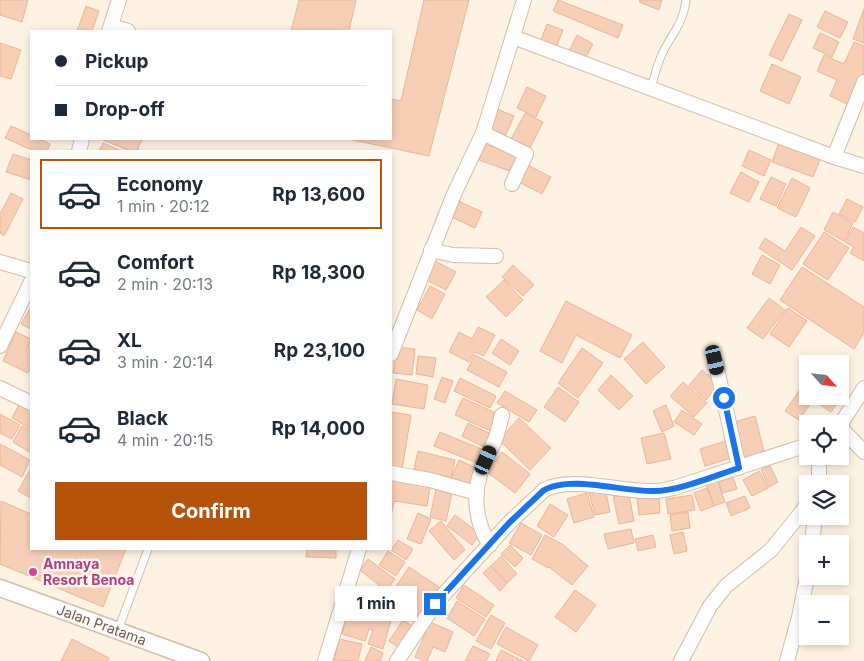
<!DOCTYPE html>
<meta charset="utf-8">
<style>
body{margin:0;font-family:Inter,sans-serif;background:#f2f2f3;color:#1f2937;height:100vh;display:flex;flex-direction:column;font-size:19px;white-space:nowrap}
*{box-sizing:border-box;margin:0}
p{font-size:16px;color:#747a83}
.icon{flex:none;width:28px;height:28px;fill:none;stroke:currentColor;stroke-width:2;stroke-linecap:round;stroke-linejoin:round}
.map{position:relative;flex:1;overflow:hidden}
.details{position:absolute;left:30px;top:150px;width:362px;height:400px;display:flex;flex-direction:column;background:#fff;border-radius:0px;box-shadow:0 2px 8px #0003}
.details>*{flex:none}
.guide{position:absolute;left:30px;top:30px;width:362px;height:110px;border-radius:0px;box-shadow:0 2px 8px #0003;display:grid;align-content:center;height:110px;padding:0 25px;background:#fff}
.needle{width:32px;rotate:117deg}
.buttons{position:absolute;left:799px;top:355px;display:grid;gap:10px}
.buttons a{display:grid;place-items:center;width:50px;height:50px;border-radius:0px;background:#fff;box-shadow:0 2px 8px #0003;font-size:25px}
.end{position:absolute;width:22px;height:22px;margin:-11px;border:6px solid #1a73e8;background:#fff;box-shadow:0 0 0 2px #fff}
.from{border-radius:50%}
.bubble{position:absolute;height:35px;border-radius:0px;background:#fff;box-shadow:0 2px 8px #0003;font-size:16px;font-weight:700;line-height:35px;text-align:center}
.car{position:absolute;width:15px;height:30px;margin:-15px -8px;border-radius:6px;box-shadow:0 0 4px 1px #0007;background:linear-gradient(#222 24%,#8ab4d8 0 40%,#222 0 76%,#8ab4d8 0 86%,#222 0)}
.guide b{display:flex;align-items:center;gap:18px;height:48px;font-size:19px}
.guide b+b{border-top:1px solid #e0e1e3}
.guide i{width:12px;height:12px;background:#1f2937}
ul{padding:9px 0 0;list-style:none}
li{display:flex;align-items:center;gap:15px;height:70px;margin:0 10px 8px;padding:0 15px;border:2px solid transparent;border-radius:0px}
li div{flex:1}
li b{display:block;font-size:19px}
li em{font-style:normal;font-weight:700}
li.current{border-color:#b45309}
li>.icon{width:45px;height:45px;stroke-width:1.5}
.cta{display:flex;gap:10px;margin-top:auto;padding:10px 25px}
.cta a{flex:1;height:58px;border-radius:0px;background:#b45309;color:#fff;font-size:20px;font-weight:700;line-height:58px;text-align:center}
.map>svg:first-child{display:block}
.building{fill:#f7cfb7;stroke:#ebb596}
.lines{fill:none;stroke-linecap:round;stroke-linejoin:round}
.service-casing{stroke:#d3bcaa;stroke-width:9}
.minor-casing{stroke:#d3bcaa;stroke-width:16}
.tertiary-casing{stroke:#d3bcaa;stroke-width:19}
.service{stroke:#fff;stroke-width:7}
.minor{stroke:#fff;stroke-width:14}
.tertiary{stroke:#fff;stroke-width:16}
.route{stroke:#1a73e8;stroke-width:6}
.hotel-dot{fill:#d1479c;stroke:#fff7eb;stroke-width:2}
.labels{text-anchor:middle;stroke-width:5;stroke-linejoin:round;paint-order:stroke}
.hotel-label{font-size:14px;font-weight:bold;fill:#b23c85;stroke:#fff7eb;text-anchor:start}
.street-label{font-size:14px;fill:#795746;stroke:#fff7eb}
</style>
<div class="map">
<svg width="864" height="661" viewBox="0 0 864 661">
<rect width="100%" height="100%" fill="#fef3e3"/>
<g class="building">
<path d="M0,0H28L22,22L0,15Z"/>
<path d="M299,0H356L349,31H291Z"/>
<path d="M424,0H469L429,156L348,139H391V99L401,101Z"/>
<path d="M558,0L623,25L618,38L553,11Z"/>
<path d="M640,0H662L659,10L639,2Z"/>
<path d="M86,6L99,11L92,31H77Z"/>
<path d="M864,9V43L853,39Z"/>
<path d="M825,11L848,22L840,38L817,27Z"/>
<path d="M789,14L802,20L782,61L769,55Z"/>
<path d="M547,24L563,30L556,48L540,42Z"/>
<path d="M820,33L839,42L832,57L813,48Z"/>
<path d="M577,35L593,44L585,59L569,51Z"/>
<path d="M854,42L864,46V72L849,105L830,96L837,80L817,71L824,55L844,64Z"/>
<path d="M0,43L21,50L11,79L0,76Z"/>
<path d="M772,64L801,77L789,104L760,91Z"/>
<path d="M527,87L546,96L536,117L517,108Z"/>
<path d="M497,109L514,116L505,137L488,130Z"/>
<path d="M525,113L543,122L528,152L509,143Z"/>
<path d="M11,126L31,135V139H39L50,144L47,151H34L5,138Z"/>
<path d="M101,139H142L137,151H130Z"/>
<path d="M779,142L821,157L813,177L772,162Z"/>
<path d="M103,143L121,151H99Z"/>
<path d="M485,144L520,157L515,173L479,160Z"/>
<path d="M749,150L771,160L764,176L742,166Z"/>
<path d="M13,154L31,160V180L6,172Z"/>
<path d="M526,164L551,177L542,194L517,181Z"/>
<path d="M741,172L759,182L749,202L730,193Z"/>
<path d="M771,177L786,184L776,206L760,199Z"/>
<path d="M792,178L810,188L796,217L777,208Z"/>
<path d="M11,193L23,199L4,236L0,233V214Z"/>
<path d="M847,199L863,207L855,222L839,214Z"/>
<path d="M456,200L482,212L475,228L449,216Z"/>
<path d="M833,212L853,223L844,241L824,230Z"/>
<path d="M801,227L815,236L792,270L759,248L765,238L785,251Z"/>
<path d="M853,227L864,233V261L850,253L854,247L845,242Z"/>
<path d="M824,232L849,248L828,280L803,264Z"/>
<path d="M762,255L780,265L770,284L752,274Z"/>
<path d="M435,261L456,272L446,290L425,279Z"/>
<path d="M513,265L534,285L523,296L502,277Z"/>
<path d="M802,267L864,307V333L854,349L780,300Z"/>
<path d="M504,280L523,300L506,317L486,297Z"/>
<path d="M430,286L445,294L432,319L417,310Z"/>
<path d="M769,298L785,310L763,339L747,328Z"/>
<path d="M566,301L632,335L620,358L576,335L562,363L540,351Z"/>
<path d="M31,307V329L21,324Z"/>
<path d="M788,308L807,321L789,347L770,334Z"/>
<path d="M478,327L495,335L484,356L475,352L469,362L449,352L459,332L472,339Z"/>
<path d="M16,332L31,339L28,346L31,347V367L28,373L3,361Z"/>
<path d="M501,339L519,351L510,365L492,353Z"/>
<path d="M643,342L665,367L646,384L624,359Z"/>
<path d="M396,347L415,349L412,375L393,373Z"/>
<path d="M582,348L603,363L578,398L558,383Z"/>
<path d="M475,355L507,372L499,387L467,370Z"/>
<path d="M418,356L436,358L433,377L416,374Z"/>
<path d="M702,370L719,385L706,400L689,385Z"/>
<path d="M611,375L633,396L619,410L598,390Z"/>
<path d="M442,377L453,381L445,403L434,399Z"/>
<path d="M460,378L496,396L490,408L454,391Z"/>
<path d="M808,378V396H837L840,399L831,412L813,400L799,420L785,411Z"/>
<path d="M396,379L428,385L424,409L392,404Z"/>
<path d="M683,382L707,403L694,417L670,396Z"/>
<path d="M558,387L579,402L565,422L544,407Z"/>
<path d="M505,391L537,410L529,422L497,403Z"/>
<path d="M463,398L498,414L491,431L455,415Z"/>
<path d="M20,403L31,409V429L12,418Z"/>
<path d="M666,405L674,426L662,432L653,411Z"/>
<path d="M682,410L702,424L694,435L674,422Z"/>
<path d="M391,412L411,415L402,470L391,468Z"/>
<path d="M0,414L20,425L12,439L0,433Z"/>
<path d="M755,416L765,455L744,460L734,422Z"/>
<path d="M519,418L551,448L530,470L499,440Z"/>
<path d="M468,423L493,435L486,448L462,436Z"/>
<path d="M22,426L31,431V453L13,442Z"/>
<path d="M440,432L486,451L480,464L434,446Z"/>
<path d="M664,433L671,459L647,464L641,438Z"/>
<path d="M729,440L734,457L705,466L700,449Z"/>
<path d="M0,444L30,460L22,477L0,465Z"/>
<path d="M418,451L455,460L451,478L414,469Z"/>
<path d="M502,452L530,474L515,493L487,472Z"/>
<path d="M459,460L480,470L472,487L451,478Z"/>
<path d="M770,466L778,482L769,487L761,470Z"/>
<path d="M31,468V498L18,491Z"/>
<path d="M759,471L768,488L752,496L743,480Z"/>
<path d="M733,477L737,489L722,493L719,482Z"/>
<path d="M391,480L430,487L427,506L394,501L391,517Z"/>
<path d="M717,480L725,502L714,506L706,484Z"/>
<path d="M437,485L453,489L446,521L430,517Z"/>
<path d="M605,488L610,512L595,515L589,492Z"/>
<path d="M707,488L714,506L701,511L694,493Z"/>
<path d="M587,493L594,517L574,523L567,499Z"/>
<path d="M629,494L634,521L619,524L613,497Z"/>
<path d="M692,495L695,510L668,514L666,499Z"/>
<path d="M659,496L660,513L639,515L637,499Z"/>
<path d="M745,496L750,508L731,516L726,503Z"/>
<path d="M1,501L31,514V549H126L103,607L0,564Z"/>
<path d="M550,504L568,515L554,537L537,526Z"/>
<path d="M688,512L690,528L672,531L670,515Z"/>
<path d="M418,513L431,519L421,544L407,539Z"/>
<path d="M455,515L480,534L472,545L447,526Z"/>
<path d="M441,521L465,550L454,560L429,531Z"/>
<path d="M521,523L542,535L531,555L509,543Z"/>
<path d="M631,529L634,543L608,549L604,534Z"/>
<path d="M683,532L687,551L674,554L670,535Z"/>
<path d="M545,535L562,544L588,566L572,585L549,567L548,568L532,559Z"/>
<path d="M653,535L656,547L638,551L635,539Z"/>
<path d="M398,540L413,549L406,560L391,550Z"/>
<path d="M510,545L523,558L515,567L501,554Z"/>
<path d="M307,549H336V558L306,557Z"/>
<path d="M388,551L405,562L396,576L379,565Z"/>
<path d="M501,556L517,574L507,583L491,566Z"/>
<path d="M368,559L395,579L386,591L360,570Z"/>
<path d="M491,566L507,583L500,591L483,573Z"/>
<path d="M409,567L439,587L416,623L385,603Z"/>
<path d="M464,585L494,605L486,617L456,598Z"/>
<path d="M367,588L386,597L381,607L362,598Z"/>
<path d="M575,590L596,605L576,632L555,617Z"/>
<path d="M457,601L485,619L474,636L447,618Z"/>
<path d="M354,606L392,617L383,649L368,644L373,630L369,629L365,641L342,634L346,619L350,620Z"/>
<path d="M491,615L505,623L491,649L476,641Z"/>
<path d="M403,620L415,628L401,649L389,641Z"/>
<path d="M430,622L453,632L445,652L433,647L427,661H424L415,657Z"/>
<path d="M506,627L538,645L529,661L497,644Z"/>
<path d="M72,639L109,658L108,661H61Z"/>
<path d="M339,639L362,644L358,661L334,660Z"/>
<path d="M473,646L490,654L486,661H465Z"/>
<path d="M371,647L383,653L380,661H365Z"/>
<path d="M501,650L523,661H496Z"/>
</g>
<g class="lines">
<defs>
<g id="service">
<path d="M651,89C654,77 657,65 662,54C672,33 683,25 686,0"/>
<path d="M118,630L148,549"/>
</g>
<g id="minor">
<path d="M111,26L128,31"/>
<path d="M109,31L119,0"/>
<path d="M513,37L834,157L864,166"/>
<path d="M483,133L526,154L512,184"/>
<path d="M79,151L82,139"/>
<path d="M834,157L864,82"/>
<path d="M431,250L453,255L496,256"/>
<path d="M0,262L31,271"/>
<path d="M0,346L31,282"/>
<path d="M391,354L454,194L483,133L524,0"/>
<path d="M715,360L739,468"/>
<path d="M0,388L31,403"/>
<path d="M840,425L864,388"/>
<path d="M840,427L864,452"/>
<path d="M817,456L819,464V484"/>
<path d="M391,473L430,480L477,493"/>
<path d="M812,544L815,516"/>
<path d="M490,545C476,524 473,498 480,474C484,460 493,448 497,434C499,428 500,422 502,415"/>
<path d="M325,661L359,549"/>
<path d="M397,661L435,604L509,523L544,490C572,475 623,493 654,491C661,491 667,489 674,488L808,445"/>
<path d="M681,661L710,606L726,586L771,550L808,504"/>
<path d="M787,661L799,617L808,573"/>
</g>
<g id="tertiary">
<path id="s1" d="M0,588L201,661"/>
</g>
</defs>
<use href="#service" class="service-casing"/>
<use href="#minor" class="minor-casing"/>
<use href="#tertiary" class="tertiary-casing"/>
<use href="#service" class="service"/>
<use href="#minor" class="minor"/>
<use href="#tertiary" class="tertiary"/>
</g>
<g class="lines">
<path class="route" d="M435,604L509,523L544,490C571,475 623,492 654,491C679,491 714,476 739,468L724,398"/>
</g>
<circle class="hotel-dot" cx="33" cy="572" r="5"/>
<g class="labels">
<g class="hotel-label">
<text x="43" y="569">Amnaya<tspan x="43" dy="16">Resort Benoa</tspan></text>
</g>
<g class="street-label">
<text dy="5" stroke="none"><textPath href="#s1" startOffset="108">Jalan Pratama</textPath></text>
</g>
</g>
</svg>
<div class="buttons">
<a><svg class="needle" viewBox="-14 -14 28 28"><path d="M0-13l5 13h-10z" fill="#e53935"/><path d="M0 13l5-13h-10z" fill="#747a83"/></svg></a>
<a><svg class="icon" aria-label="locate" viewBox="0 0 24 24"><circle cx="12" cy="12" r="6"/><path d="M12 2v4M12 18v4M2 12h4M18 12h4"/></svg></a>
<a><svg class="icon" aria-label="layers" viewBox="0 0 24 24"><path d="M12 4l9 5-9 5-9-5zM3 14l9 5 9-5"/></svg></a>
<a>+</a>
<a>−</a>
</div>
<i class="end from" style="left:724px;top:398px"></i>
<i class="end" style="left:435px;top:604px"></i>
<div class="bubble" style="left:335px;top:586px;width:82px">1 min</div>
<i class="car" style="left:715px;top:360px;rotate:167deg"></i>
<i class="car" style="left:486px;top:460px;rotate:24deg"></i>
<div class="guide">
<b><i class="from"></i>Pickup</b>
<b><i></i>Drop-off</b>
</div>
<section class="details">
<ul>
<li class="current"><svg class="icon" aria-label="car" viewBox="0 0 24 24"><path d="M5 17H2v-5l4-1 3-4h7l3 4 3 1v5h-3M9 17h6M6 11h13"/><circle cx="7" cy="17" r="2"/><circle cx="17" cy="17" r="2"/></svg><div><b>Economy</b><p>1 min · 20:12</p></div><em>Rp 13,600</em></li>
<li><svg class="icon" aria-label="car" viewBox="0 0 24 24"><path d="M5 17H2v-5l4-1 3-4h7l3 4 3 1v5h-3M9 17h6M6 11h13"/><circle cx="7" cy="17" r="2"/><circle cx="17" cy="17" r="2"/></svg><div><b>Comfort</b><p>2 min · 20:13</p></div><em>Rp 18,300</em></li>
<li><svg class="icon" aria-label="car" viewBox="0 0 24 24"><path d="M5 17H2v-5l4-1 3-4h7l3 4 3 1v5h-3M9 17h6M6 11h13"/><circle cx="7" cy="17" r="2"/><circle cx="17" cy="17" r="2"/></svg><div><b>XL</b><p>3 min · 20:14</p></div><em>Rp 23,100</em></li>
<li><svg class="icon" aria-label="car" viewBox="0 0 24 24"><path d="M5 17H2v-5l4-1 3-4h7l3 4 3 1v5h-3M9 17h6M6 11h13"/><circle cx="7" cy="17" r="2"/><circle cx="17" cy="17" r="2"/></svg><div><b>Black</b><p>4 min · 20:15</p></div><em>Rp 14,000</em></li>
</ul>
<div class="cta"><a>Confirm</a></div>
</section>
</div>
